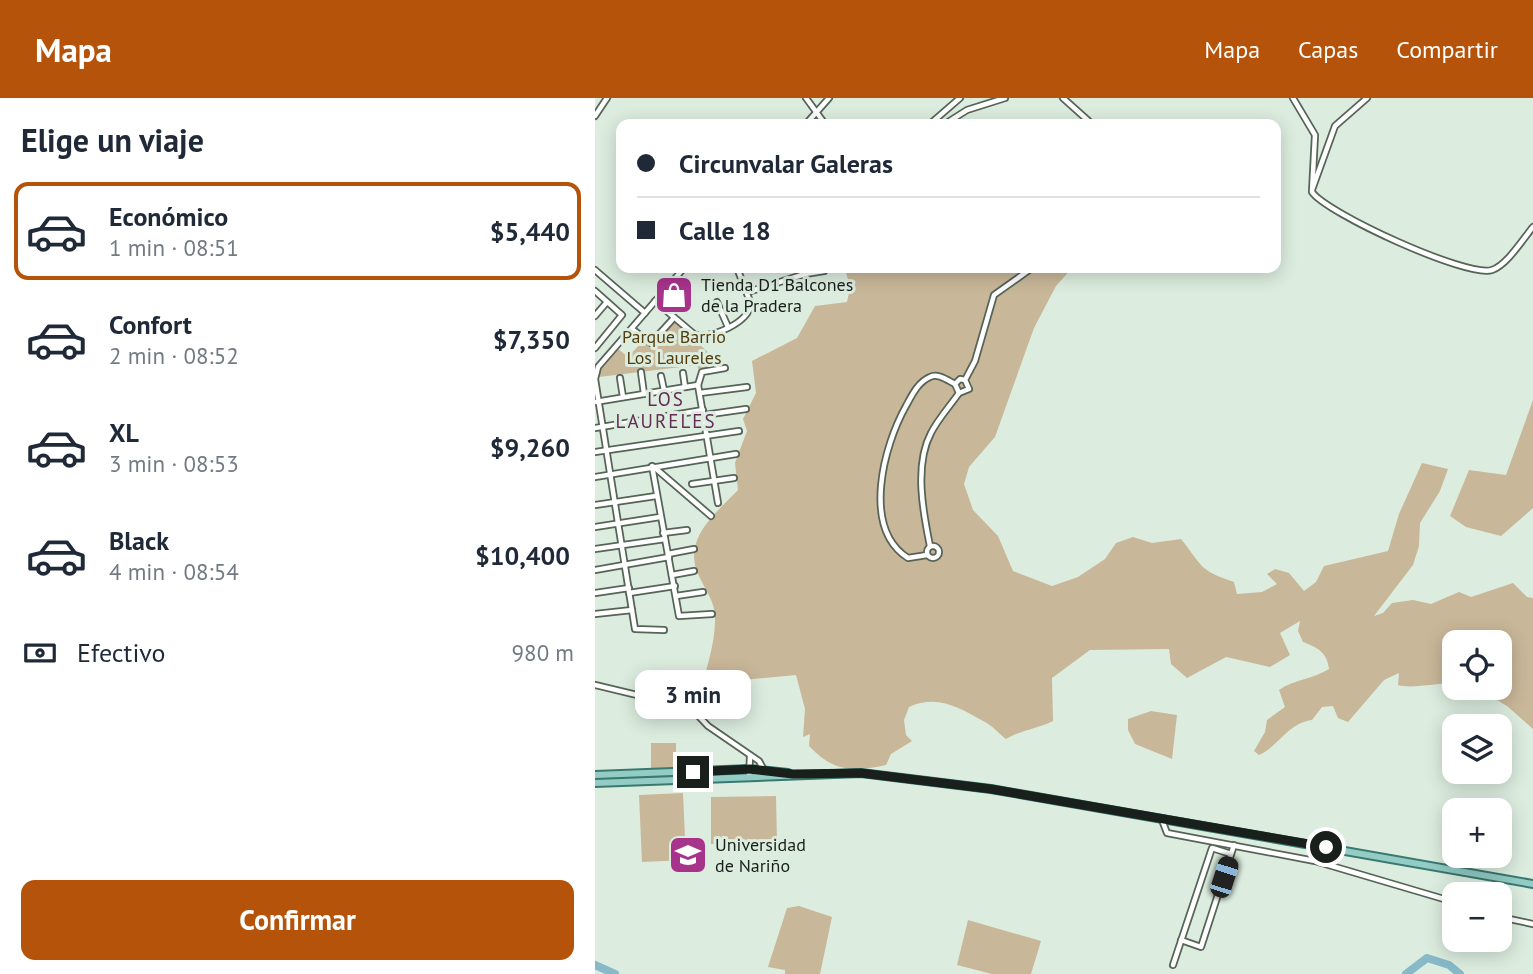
<!DOCTYPE html>
<html lang="es">
<meta charset="utf-8">
<style>
body{margin:0;font-family:"PT Sans",sans-serif;background:#f6f6f7;color:#1f2937;height:100vh;display:flex;flex-direction:column;font-size:26px;white-space:nowrap}
*{box-sizing:border-box;margin:0}
p{font-size:23px;color:#747a83}
.icon{flex:none;width:38px;height:38px;fill:none;stroke:currentColor;stroke-width:2;stroke-linecap:round;stroke-linejoin:round}
.map{position:relative;flex:1;overflow:hidden}
.side{display:flex;flex-direction:column;background:#fff;width:595px}
.side>*{flex:none}
.banner{position:absolute;left:21px;top:21px;width:665px;height:154px;border-radius:14px;box-shadow:0 4px 18px #0003;display:grid;align-content:center;height:154px;padding:0 21px;background:#fff}
.controls{position:absolute;left:847px;top:532px;display:grid;gap:14px}
.controls a{display:grid;place-items:center;width:70px;height:70px;border-radius:14px;background:#fff;box-shadow:0 4px 18px #0003;font-size:35px}
.end{position:absolute;width:32px;height:32px;margin:-16px;border:9px solid #191f1a;background:#fff;box-shadow:0 0 0 4px #fff}
.from{border-radius:50%}
.bubble{position:absolute;height:49px;border-radius:14px;background:#fff;box-shadow:0 4px 18px #0003;font-size:23px;font-weight:700;line-height:49px;text-align:center}
.car{position:absolute;width:21px;height:42px;margin:-21px -10px;border-radius:9px;box-shadow:0 0 5px 2px #0007;background:linear-gradient(#222 24%,#8ab4d8 0 40%,#222 0 76%,#8ab4d8 0 86%,#222 0)}
.banner b{display:flex;align-items:center;gap:24px;height:66px;font-size:26px}
.banner b+b{border-top:2px solid #e0e1e3}
.banner i{width:18px;height:18px;background:#1f2937}
ul{padding:0;list-style:none}
li{display:flex;align-items:center;gap:21px;height:98px;margin:0 14px 10px;padding:0 7px;border:4px solid transparent;border-radius:14px}
li div{flex:1}
li b{display:block;font-size:26px}
li em{font-style:normal;font-weight:700}
li.active{border-color:#b45309}
li>.icon{width:63px;height:63px;stroke-width:1.5}
h2{padding:0 21px;font-size:32px;line-height:84px}
.pay{display:flex;align-items:center;gap:18px;height:77px;padding:0 21px;font-size:26px}
.pay p{margin-inline-start:auto}
.action{display:flex;gap:14px;margin-top:auto;padding:14px 21px}
.action a{flex:1;height:80px;border-radius:14px;background:#b45309;color:#fff;font-size:28px;font-weight:700;line-height:80px;text-align:center}
header{display:flex;align-items:center;gap:42px;box-sizing:border-box;height:98px;padding:0 35px;background:#b45309;color:#fff}
header strong{font-size:33px}
nav{display:flex;gap:38px;margin-inline-start:auto;font-size:24px}
main{display:flex;flex:1;min-height:0}
.map>svg:first-child{display:block}
.green{fill:#c9b799}
.lines{fill:none;stroke-linecap:round;stroke-linejoin:round}
.river{stroke:#87b9c8;stroke-width:8}
.minor-casing{stroke:#556457;stroke-width:8}
.major-casing{stroke:#397970;stroke-width:10}
.minor{stroke:#fff;stroke-width:4.5}
.major{stroke:#92ccc5;stroke-width:6}
.route{stroke:#191f1a;stroke-width:9}
.labels{text-anchor:middle;stroke-width:6;stroke-linejoin:round;paint-order:stroke}
.poi-label{font-size:18px;fill:#191f1a;stroke:#dceddf;text-anchor:start}
.park-label{font-size:18px;fill:#533c0c;stroke:#dceddf}
.neighbourhood-label{font-size:19px;letter-spacing:2px;fill:#652b55;stroke:#dceddf}
</style>
<header>
<strong>Mapa</strong>
<nav><a>Mapa</a><a>Capas</a><a>Compartir</a></nav>
</header>
<main>
<section class="side">
<h2>Elige un viaje</h2>
<ul>
<li class="active"><svg class="icon" aria-label="car" viewBox="0 0 24 24"><path d="M5 17H2v-5l4-1 3-4h7l3 4 3 1v5h-3M9 17h6M6 11h13"/><circle cx="7" cy="17" r="2"/><circle cx="17" cy="17" r="2"/></svg><div><b>Económico</b><p>1 min · 08:51</p></div><em>$5,440</em></li>
<li><svg class="icon" aria-label="car" viewBox="0 0 24 24"><path d="M5 17H2v-5l4-1 3-4h7l3 4 3 1v5h-3M9 17h6M6 11h13"/><circle cx="7" cy="17" r="2"/><circle cx="17" cy="17" r="2"/></svg><div><b>Confort</b><p>2 min · 08:52</p></div><em>$7,350</em></li>
<li><svg class="icon" aria-label="car" viewBox="0 0 24 24"><path d="M5 17H2v-5l4-1 3-4h7l3 4 3 1v5h-3M9 17h6M6 11h13"/><circle cx="7" cy="17" r="2"/><circle cx="17" cy="17" r="2"/></svg><div><b>XL</b><p>3 min · 08:53</p></div><em>$9,260</em></li>
<li><svg class="icon" aria-label="car" viewBox="0 0 24 24"><path d="M5 17H2v-5l4-1 3-4h7l3 4 3 1v5h-3M9 17h6M6 11h13"/><circle cx="7" cy="17" r="2"/><circle cx="17" cy="17" r="2"/></svg><div><b>Black</b><p>4 min · 08:54</p></div><em>$10,400</em></li>
</ul>
<div class="pay"><svg class="icon" aria-label="cash" viewBox="0 0 24 24"><path d="M3 7h18v10H3z"/><circle cx="12" cy="12" r="2"/></svg>Efectivo<p>980 m</p></div>
<div class="action"><a>Confirmar</a></div>
</section>
<div class="map">
<svg width="938" height="876" viewBox="0 0 938 876">
<rect width="100%" height="100%" fill="#dceddf"/>
<g class="green">
<path d="M250,170H477L461,188L439,230L400,339L374,369L369,386L378,412L403,438L418,473L457,488L483,479L510,461L521,445L538,439L557,445L586,441C608,468 603,472 639,484L642,496L667,494L682,486L672,476L680,471L694,475L709,493L721,484L729,468L793,453L804,416L827,365L853,371L845,393L825,425L824,448L818,467L779,518L788,515L797,505L818,502L836,506L864,494L876,499L918,485L932,499L938,500V631L912,608L882,590H905V544H859V585C843,585 817,591 803,587L804,575L789,582L753,624L743,620L738,608L727,609L717,622C693,625 685,647 664,657L659,653L670,634L672,622L690,609L684,592C700,581 718,581 734,571C732,554 723,550 708,544L703,533L705,523L685,535L695,557L675,569L631,559L592,580L576,566L574,551L495,552L457,580L458,623C442,631 426,632 411,641C404,636 398,628 390,624C364,610 343,596 314,609L309,622L311,637L317,643L296,656L291,667C257,674 239,674 214,648L215,636L208,639L210,611L201,577L137,583L121,598L103,602C110,575 121,545 120,518C120,504 109,490 104,478C86,442 121,415 143,392L140,365L152,333L148,321L161,295L157,263L202,240L220,208L252,204L255,190Z"/>
<path d="M78,222L130,270L104,274L102,267L4,279L5,270L22,250L33,259L49,242L55,247Z"/>
<path d="M938,302V410L906,438L871,429L855,418L874,372L911,377Z"/>
<path d="M556,613L582,617L577,661L540,646L533,632V621Z"/>
<path d="M56,645H81V670L56,671Z"/>
<path d="M88,695L91,762L47,764L44,697Z"/>
<path d="M181,698L182,745L116,746V699Z"/>
<path d="M204,808L237,819L225,876H190V872L173,869L192,810Z"/>
<path d="M373,822L446,843L436,876H397L362,867Z"/>
</g>
<g class="lines">
<g class="river">
<path d="M0,867L20,876"/>
<path d="M811,876L832,860L854,867L865,876"/>
</g>
<defs>
<g id="minor">
<path d="M211,0L230,26"/>
<path d="M468,0L497,26"/>
<path d="M698,0L720,37L717,94C731,115 872,180 897,172C912,167 928,141 938,129"/>
<path d="M0,18L12,0"/>
<path d="M211,26L234,0"/>
<path d="M335,26L365,0"/>
<path d="M350,26L372,12L410,0"/>
<path d="M718,89L740,28L772,0"/>
<path d="M0,172L50,215"/>
<path d="M0,193L27,217L0,250"/>
<path d="M153,194L210,176L229,173"/>
<path d="M60,203L100,237C118,240 153,225 156,206L142,170"/>
<path d="M122,204L133,229"/>
<path d="M0,218L12,204"/>
<path d="M37,231L56,245L77,222"/>
<path d="M46,274L49,296"/>
<path d="M88,275L90,289"/>
<path d="M66,278L69,292"/>
<path d="M25,280L28,299"/>
<path d="M370,282L365,281L360,286L364,295L374,291L370,282L380,263L399,197L437,170"/>
<path d="M105,295L152,289"/>
<path d="M0,304L103,287"/>
<path d="M109,317L151,311"/>
<path d="M0,330L108,312"/>
<path d="M0,354L144,333"/>
<path d="M57,368L84,518L117,516"/>
<path d="M59,369L116,418"/>
<path d="M0,379L141,356"/>
<path d="M97,386L139,380"/>
<path d="M123,405L103,287L107,274L130,270"/>
<path d="M0,407L61,398"/>
<path d="M0,429L65,419"/>
<path d="M68,435L92,432"/>
<circle cx="338" cy="454" r="6"/>
<path d="M335,448C328,414 319,367 336,335C343,321 355,308 364,295"/>
<path d="M0,451L70,441"/>
<path d="M73,456L99,451"/>
<path d="M332,457L313,460C266,430 289,347 311,308C317,297 323,284 335,279C343,275 352,282 360,286"/>
<path d="M0,472L74,459"/>
<path d="M77,477L99,473"/>
<path d="M0,495L34,490"/>
<path d="M34,495L80,488"/>
<path d="M81,498L108,494"/>
<path d="M0,516L37,512"/>
<path d="M69,532L40,531L0,281L3,269L89,170"/>
<path d="M0,587L96,610L113,628L164,663L170,674"/>
<path d="M154,680L155,658"/>
<path d="M567,722L572,735L720,763L859,804"/>
<path d="M727,765L731,749"/>
<path d="M905,819L938,826"/>
<path d="M586,842L606,849L639,747"/>
<path d="M578,867L617,750L636,756"/>
</g>
<g id="major">
<path d="M0,677L155,671L193,675"/>
<path d="M0,685L266,675L396,691L938,786"/>
</g>
</defs>
<use href="#minor" class="minor-casing"/>
<use href="#major" class="major-casing"/>
<use href="#minor" class="minor"/>
<use href="#major" class="major"/>
</g>
<g class="lines">
<path class="route" d="M98,674L155,671L198,676L266,675L396,691L731,749"/>
</g>
<defs>
<symbol id="shop-square" viewBox="-11 -11 22 22"><rect x="-9" y="-9" width="18" height="18" rx="4" fill="#a8338b" stroke="#dceddf"/><path d="M-5-2.5h2.3a2.7 3.5 0 0 1 5.4 0H5L5.5 6h-11ZM-1.5-2.5h3a1.5 2.3 0 0 0-3 0Z" fill="#fff"/></symbol>
<symbol id="university-square" viewBox="-11 -11 22 22"><rect x="-9" y="-9" width="18" height="18" rx="4" fill="#a8338b" stroke="#dceddf"/><path d="M0-5L7-2L0 1L-7-2ZM-4 1L0 2.5L4 1V4Q0 6-4 4Z" fill="#fff"/></symbol>
</defs>
<g fill-rule="evenodd">
<use href="#shop-square" x="57" y="175" width="44" height="44"/>
<use href="#university-square" x="71" y="735" width="44" height="44"/>
</g>
<g class="labels">
<g class="poi-label">
<text x="106" y="193">Tienda D1 Balcones<tspan x="106" dy="21">de la Pradera</tspan></text>
<text x="120" y="753">Universidad<tspan x="120" dy="21">de Nariño</tspan></text>
</g>
<g class="park-label">
<text x="79" y="245">Parque Barrio<tspan x="79" dy="21">Los Laureles</tspan></text>
</g>
<g class="neighbourhood-label">
<text x="71" y="308">LOS<tspan x="71" dy="22">LAURELES</tspan></text>
</g>
</g>
</svg>
<div class="controls">
<a><svg class="icon" aria-label="locate" viewBox="0 0 24 24"><circle cx="12" cy="12" r="6"/><path d="M12 2v4M12 18v4M2 12h4M18 12h4"/></svg></a>
<a><svg class="icon" aria-label="layers" viewBox="0 0 24 24"><path d="M12 4l9 5-9 5-9-5zM3 14l9 5 9-5"/></svg></a>
<a>+</a>
<a>−</a>
</div>
<i class="end from" style="left:731px;top:749px"></i>
<i class="end" style="left:98px;top:674px"></i>
<div class="bubble" style="left:40px;top:572px;width:116px">3 min</div>
<i class="car" style="left:629px;top:779px;rotate:18deg"></i>
<div class="banner">
<b><i class="from"></i>Circunvalar Galeras</b>
<b><i></i>Calle 18</b>
</div>
</div>
</main>
